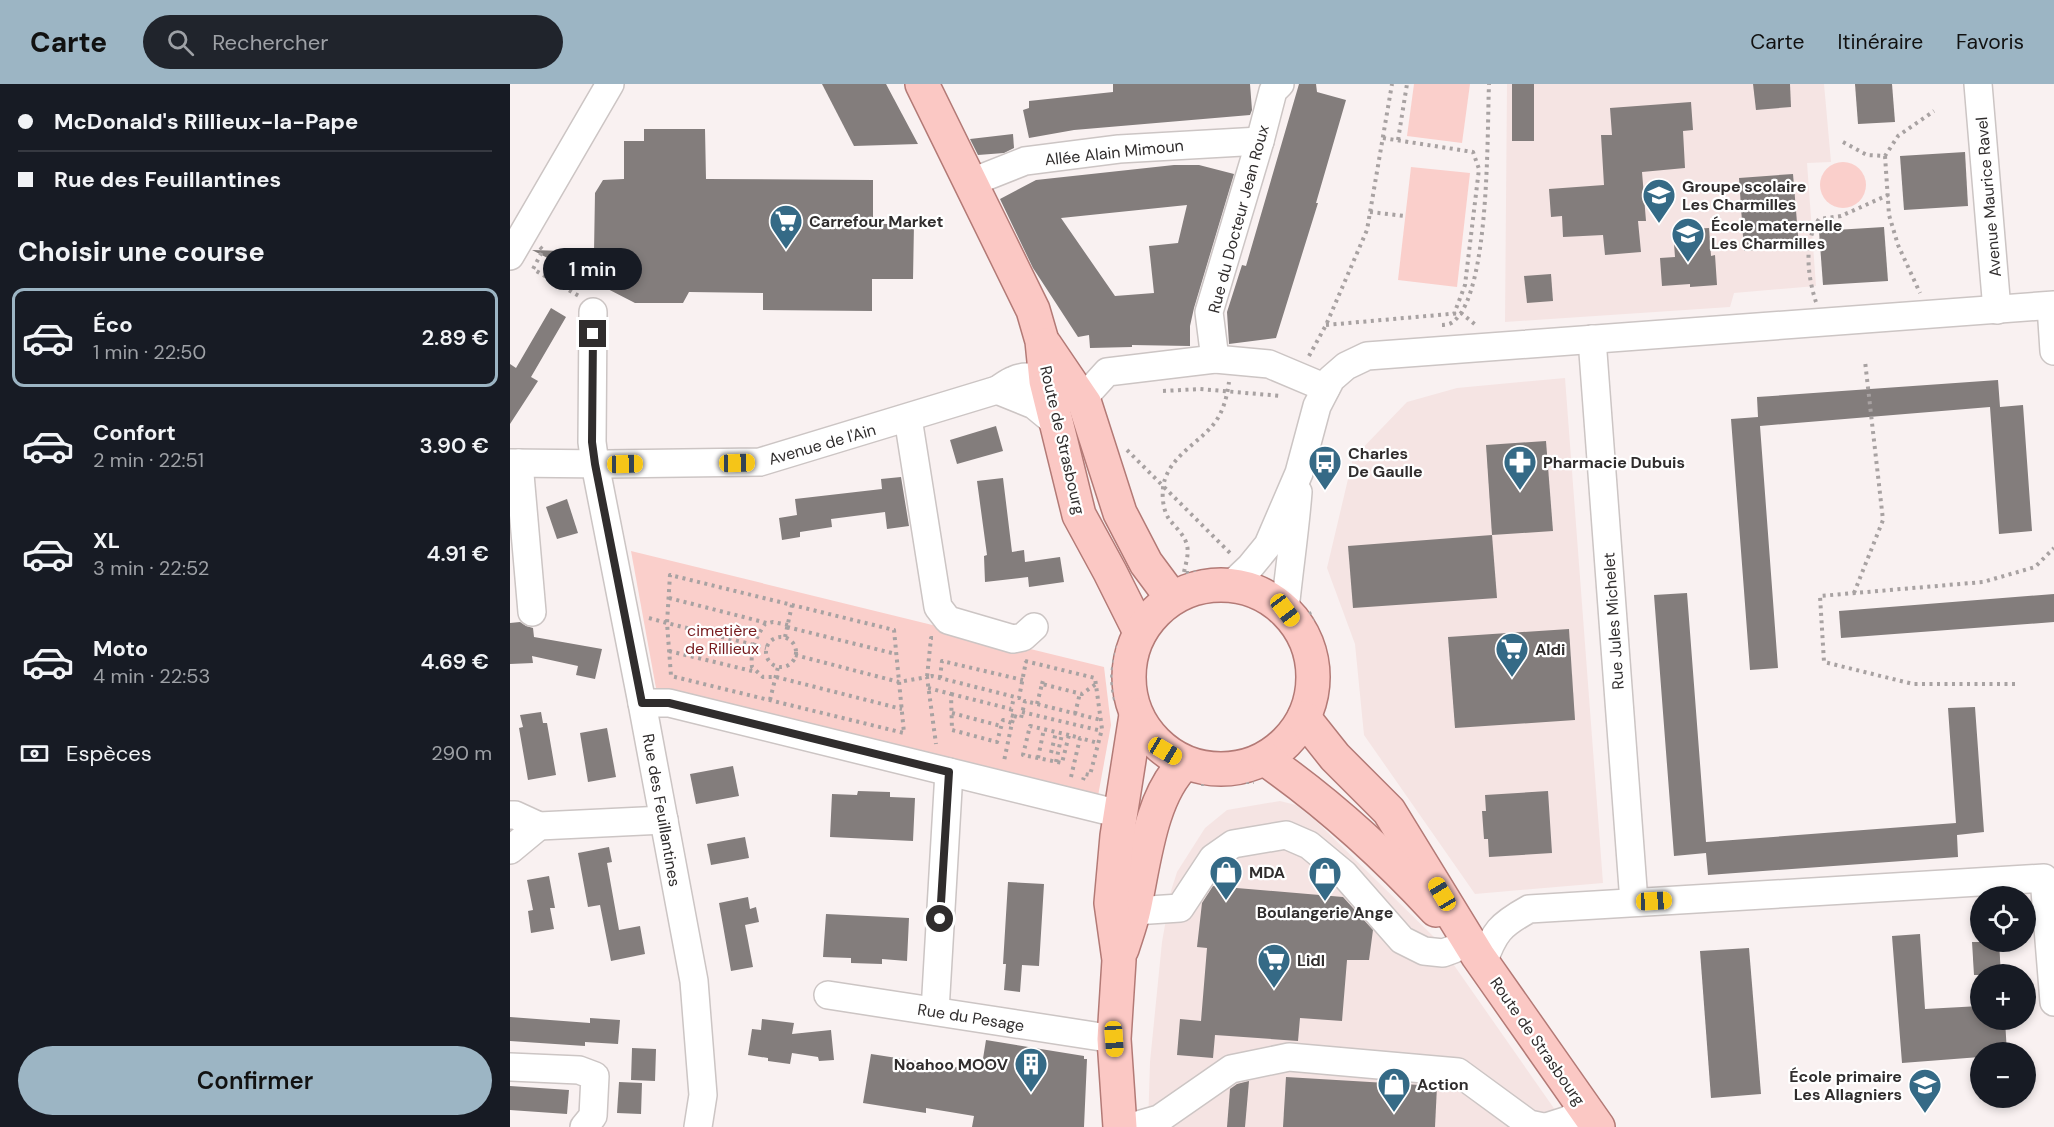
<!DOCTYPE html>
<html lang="fr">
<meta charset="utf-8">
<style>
body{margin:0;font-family:"DM Sans",sans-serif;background:#20242c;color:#f1f3f6;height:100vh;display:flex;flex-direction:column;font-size:22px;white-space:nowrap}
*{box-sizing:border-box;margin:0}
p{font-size:20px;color:#9ea1a6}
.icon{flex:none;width:33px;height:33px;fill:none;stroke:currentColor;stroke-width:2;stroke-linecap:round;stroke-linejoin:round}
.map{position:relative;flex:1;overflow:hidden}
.panel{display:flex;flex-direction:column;background:#171b24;width:510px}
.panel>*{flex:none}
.guide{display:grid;align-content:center;height:132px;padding:0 18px;background:#171b24}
.controls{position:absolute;left:1460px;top:802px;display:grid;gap:12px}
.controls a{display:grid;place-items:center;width:66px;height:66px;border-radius:50%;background:#171b24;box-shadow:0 3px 9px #0003;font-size:30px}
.end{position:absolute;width:27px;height:27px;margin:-14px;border:8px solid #302d2d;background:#fff;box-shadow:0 0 0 3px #fff}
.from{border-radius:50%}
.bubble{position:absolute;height:42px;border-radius:21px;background:#171b24;box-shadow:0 3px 9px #0003;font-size:20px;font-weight:600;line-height:42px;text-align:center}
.car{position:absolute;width:18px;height:36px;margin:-18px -9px;border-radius:8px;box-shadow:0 0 4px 2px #0007;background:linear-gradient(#f5c518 24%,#345 0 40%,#f5c518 0 76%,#345 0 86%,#f5c518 0)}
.guide b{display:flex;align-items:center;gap:21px;height:57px;font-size:22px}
.guide b+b{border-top:2px solid #363941}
.guide i{width:15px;height:15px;background:#f1f3f6}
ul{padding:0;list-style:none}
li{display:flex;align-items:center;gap:18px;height:99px;margin:0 12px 9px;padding:0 6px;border:3px solid transparent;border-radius:12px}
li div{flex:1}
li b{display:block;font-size:22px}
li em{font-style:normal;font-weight:600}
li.current{border-color:#9cb5c4}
li>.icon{width:54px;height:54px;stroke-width:1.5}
h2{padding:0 18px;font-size:27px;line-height:72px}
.pay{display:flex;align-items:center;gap:15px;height:66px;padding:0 18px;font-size:22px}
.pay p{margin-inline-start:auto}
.action{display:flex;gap:12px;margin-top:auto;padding:12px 18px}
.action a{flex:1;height:69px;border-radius:36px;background:#9cb5c4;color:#111;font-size:24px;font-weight:600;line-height:69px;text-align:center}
header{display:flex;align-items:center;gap:36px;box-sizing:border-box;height:84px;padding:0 30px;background:#9cb5c4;color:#111}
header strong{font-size:28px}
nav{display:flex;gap:33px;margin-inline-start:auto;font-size:21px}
.search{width:420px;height:54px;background:#20242c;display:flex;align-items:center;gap:15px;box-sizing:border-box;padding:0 21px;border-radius:33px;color:#9ea1a6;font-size:22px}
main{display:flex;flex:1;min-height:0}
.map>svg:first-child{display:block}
.built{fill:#f5e4e3}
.green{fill:#facfcb}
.building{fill:#837d7c;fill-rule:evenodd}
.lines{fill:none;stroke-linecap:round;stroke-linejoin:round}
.minor-casing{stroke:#ccc5c4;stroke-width:30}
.major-casing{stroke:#b37a76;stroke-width:36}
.path{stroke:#a8a2a2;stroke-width:4;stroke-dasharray:3 4.5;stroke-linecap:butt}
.minor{stroke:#fff;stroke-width:27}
.major{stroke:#fbc8c4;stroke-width:33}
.route{stroke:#302d2d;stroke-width:8}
.labels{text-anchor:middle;stroke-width:4.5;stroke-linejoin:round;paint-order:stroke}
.street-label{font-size:16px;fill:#302d2d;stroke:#fff}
.poi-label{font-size:16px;font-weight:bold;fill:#302d2d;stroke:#fff;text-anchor:start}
.park-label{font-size:16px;fill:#771b1e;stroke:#fff}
</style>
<header>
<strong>Carte</strong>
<div class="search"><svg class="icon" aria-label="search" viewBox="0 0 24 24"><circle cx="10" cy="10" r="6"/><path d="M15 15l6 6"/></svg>Rechercher</div>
<nav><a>Carte</a><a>Itinéraire</a><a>Favoris</a></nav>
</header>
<main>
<section class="panel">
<div class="guide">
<b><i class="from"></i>McDonald's Rillieux-la-Pape</b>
<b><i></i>Rue des Feuillantines</b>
</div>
<h2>Choisir une course</h2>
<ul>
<li class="current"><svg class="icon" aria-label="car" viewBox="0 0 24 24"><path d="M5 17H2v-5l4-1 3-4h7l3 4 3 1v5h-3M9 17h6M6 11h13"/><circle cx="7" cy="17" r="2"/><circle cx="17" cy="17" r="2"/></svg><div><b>Éco</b><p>1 min · 22:50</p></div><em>2.89 €</em></li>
<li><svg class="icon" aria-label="car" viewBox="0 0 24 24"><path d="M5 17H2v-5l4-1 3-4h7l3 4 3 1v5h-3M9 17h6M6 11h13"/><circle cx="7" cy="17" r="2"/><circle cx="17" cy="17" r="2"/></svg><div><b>Confort</b><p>2 min · 22:51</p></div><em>3.90 €</em></li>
<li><svg class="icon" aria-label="car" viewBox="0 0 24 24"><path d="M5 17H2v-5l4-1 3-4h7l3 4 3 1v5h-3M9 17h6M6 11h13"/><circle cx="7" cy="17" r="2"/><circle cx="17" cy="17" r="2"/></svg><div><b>XL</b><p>3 min · 22:52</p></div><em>4.91 €</em></li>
<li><svg class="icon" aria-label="car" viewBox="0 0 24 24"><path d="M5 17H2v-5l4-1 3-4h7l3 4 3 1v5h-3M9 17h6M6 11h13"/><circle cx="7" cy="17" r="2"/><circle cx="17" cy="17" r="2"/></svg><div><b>Moto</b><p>4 min · 22:53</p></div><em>4.69 €</em></li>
</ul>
<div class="pay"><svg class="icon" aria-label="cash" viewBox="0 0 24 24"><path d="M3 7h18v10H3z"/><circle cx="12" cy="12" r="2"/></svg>Espèces<p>290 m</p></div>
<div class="action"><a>Confirmer</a></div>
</section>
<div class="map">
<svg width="1544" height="1043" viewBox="0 0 1544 1043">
<rect width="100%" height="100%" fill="#f9f1f1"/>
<g class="built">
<path d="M997,0H1314L1321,78L1297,79L1306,202L1224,209L1220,223L995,238Z"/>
<path d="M1055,294L1093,799L965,810L854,651L845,560L817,484L843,374L897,318L947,304Z"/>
<path d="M770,717L786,721L805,736L925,854L1057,1043H638L640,978L652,858L661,807L667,788L695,744L717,726Z"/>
</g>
<g class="green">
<path d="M904,0H960L952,59L897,52Z"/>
<circle cx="1333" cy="101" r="23"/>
<path d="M901,83L960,89L947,203L888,196Z"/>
<path d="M121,467L594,583L601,641L588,712L146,604Z"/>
</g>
<g class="building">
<path d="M312,0H376L408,60L344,62Z"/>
<path d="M603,0H740L742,26L740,31L564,46L519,54L513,26L519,24V17L603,8Z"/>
<path d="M789,0H806L807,8L836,16L806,119H808L766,254L719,260L717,228L732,181L736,182Z"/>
<rect x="1002" y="0" width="22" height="57"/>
<path d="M1243,0H1280L1281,23L1246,26Z"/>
<path d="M1345,0H1382L1385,38L1348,40Z"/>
<path d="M1181,18L1183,46L1173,47L1175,84L1132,88L1136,137H1128L1131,168L1095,171L1093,151L1053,153L1052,132L1041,133L1039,105L1094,101L1091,51H1102L1100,24Z"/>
<path d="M134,45H195L196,95L363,96V140H404L403,195H362V227L253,226V209L179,208L173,219H125L22,166L84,168L85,109L93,96L114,95V57H134Z"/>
<path d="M503,50L504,64L494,69L468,71L460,55Z"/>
<path d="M1455,68L1458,122L1394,126L1390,72Z"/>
<path d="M664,81H689L724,90L684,224L680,242V262L622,261V263L580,264L579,251L568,253L523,184L490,115L526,96ZM677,121L668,159L639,162L644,209L605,212L551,134Z"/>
<path d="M1283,90L1289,163L1234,167L1229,94Z"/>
<path d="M1374,143L1378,197L1313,201L1309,147Z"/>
<path d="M1199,144L1201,172L1205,171L1207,201L1180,203V200L1152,202L1150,174L1165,173L1163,146Z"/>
<path d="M1041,190L1043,217L1017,219L1014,192Z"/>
<path d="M41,224L56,233L21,293L28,297L0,340V280L6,284Z"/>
<path d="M1488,296L1490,323L1513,321L1522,447L1489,450L1480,323L1250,342L1268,584L1240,586L1221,335L1248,333L1247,313Z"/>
<path d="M486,342L493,367L447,380L440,356Z"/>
<path d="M1036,357L1043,447L982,451L976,361Z"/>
<path d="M391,393L399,442L377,445L375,428L321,435L322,443L290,448V453L272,456L269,434L287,431L285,415L372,405L371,395Z"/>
<path d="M493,394L502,468L514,466L515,478L550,473L554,498L519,503L518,493L475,498L474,472L477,471L467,397Z"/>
<path d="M57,415L68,449L47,455L36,423Z"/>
<path d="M982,451L987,514L843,524L838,462Z"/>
<path d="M1177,509L1196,758L1446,739L1438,624L1465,623L1474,748L1447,751L1448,773L1198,791L1196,769L1164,772L1144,511Z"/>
<path d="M1544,510V538L1331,554L1329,527Z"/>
<path d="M10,538L16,542L23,544L24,553L92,565L85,595L66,591L68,582L22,572L23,579L0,580V539Z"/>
<path d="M1059,545L1065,636L945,644L938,553Z"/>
<path d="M31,628L33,639H37L46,691L18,696L9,644L13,643L10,631Z"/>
<path d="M97,644L106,693L78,698L70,649Z"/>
<path d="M223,682L229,712L186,720L180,690Z"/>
<path d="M348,707L380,708V713L405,714L403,757L320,753L322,710L347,711Z"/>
<path d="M1038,707L1042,769L979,773L978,755H974L972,727H976L975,711Z"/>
<path d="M235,753L239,774L201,781L197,760Z"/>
<path d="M99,763L102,778L97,779L109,846L130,842L135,870L101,877L90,821L78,823L68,769Z"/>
<path d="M39,792L45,824H40L44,845L21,849L18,827L23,826L17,796Z"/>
<path d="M498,798L534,800L529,882L512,881L510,908L494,906L496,880H493Z"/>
<path d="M703,802L833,813L863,846L859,876H837L832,937L790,934L788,957L705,951L703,974L667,971L670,935L691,937L697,864L687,863L692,819Z"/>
<path d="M238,813L240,825L246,823L249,838L235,841L243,883L221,887L209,819Z"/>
<path d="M316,830L399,834L397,877L372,875V880L341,879V874L313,873Z"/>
<path d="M1410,850L1415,925L1470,922V936H1495L1497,969H1470V973L1392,979L1382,852Z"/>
<path d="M1462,858H1489L1491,891H1464Z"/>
<path d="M1239,864L1251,1010L1201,1014L1190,867Z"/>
<path d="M0,933L80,939V934L110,936L108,960L75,958V962L0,957Z"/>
<path d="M252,935L284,939L282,950L321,946L324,976L309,977L308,973L282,969L280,980L258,977V974L238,971L242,945L251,946Z"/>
<path d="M476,956L574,972V975H577L574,1043H462L464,1032L416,1024V1029L353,1019L361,970L471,987Z"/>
<path d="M122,964L146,965L145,997L121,996Z"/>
<path d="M776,993L927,1002L925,1043H773Z"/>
<path d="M739,997L735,1043H717L720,1005L727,1000Z"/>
<path d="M109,998L132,999L131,1030L107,1029Z"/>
<path d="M0,1002L59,1006L57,1030L0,1026Z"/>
</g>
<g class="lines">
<defs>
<g id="minor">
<path d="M1468,0L1487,226"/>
<path d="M462,98L515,77L609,65L750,57"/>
<path d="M0,172L100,0"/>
<path d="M1541,222L1544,267"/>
<path d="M83,228L82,358L85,380L132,619L184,897L193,1011L188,1043"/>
<path d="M1082,255L1124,818"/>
<path d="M705,275L699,228L750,57L763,7L770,0"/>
<path d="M487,306L524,321L547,340"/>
<path d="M398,334L428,523L438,536L503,555L513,553L524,543"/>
<path d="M0,379L97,380L250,378L487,306C492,303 498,298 504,296C528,285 556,308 575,320L577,310L597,288L705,275L759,280L816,304"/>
<path d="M9,379L22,528"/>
<path d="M721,501L740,483L758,461L789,389L807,322L821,295L836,282L857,272L1544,221"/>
<path d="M775,526C779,486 785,447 788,408"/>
<path d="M132,619H159L610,730"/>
<path d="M0,731H5L29,742L154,736"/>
<path d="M0,766L29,742"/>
<path d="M624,827L670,824L703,774L723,760L776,751L799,761L834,790L892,856L914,867L933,869L944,865L953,856"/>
<path d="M973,879C984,848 990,841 1019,825L1534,794L1544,918"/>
<path d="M318,911L604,955"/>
<path d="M425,927L439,688"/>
<path d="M0,983L69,986L85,992L83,1032L74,1043"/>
<path d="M621,1043L649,1035L721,985L779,973L948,988L1019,1040L1033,1043"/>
<path d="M1036,1043L1058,1036L1075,1024"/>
</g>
<g id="major">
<path d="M412,0L523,226L532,257L536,297L569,431L600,488L630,548"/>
<path d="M535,261L575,320L610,429L636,479L662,514"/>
<circle cx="711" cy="593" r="92"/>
<path d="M794,634L825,673L879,727L968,872L1088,1043"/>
<path d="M755,675C818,719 874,770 926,826"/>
<path d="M612,865C616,852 621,839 624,825C634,780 640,712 675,679"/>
<path d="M610,1043L604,955L609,876L601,819L607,752L626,631"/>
</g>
</defs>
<use href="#minor" class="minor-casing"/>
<use href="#major" class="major-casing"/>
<g class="path">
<path d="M873,54L963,68L969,85L955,201L944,230"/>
<path d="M888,56L897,0"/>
<path d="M1333,58L1357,71L1375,72L1388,52L1424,27"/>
<path d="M1375,72L1379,131L1388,161L1410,209"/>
<path d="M860,128L895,132"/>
<path d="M30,163L33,166L23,185L69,212"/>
<path d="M1306,218C1298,194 1293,158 1309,135L1331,132L1378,111"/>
<path d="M816,241L951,229L967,242"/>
<path d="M932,241C936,241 941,240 944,237C980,207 977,49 979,0"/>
<path d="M799,272L816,241L857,146L882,0"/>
<path d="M653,307L690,305L771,312"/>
<path d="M617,366L722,471"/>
<path d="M674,488C676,479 679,470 677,461C674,450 665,443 659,435C652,425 651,406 655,395C664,369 691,358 706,337C714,325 717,312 719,298"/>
<path d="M676,489L702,488"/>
<path d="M1344,509L1373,436L1355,277"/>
<path d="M159,514L257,539"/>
<path d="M799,528L811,561L814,617"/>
<path d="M139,534L157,539L161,592L394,649L384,546L160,491L157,539L256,564"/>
<path d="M278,541L263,538L255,540C246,553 240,567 242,583L253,593H266L392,625"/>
<path d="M277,543L386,570"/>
<path d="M275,553L282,521"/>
<circle cx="271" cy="568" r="15"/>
<path d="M423,554H421L417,593L422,592L509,614L516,577"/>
<path d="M159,567L246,588"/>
<path d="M285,571L389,598L417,593L426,660"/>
<path d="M515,577L585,594L592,645L580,691L575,690L573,696"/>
<path d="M430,594L432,577L513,596"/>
<path d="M532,600L534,593"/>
<path d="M1505,600H1403L1314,578L1310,512L1473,498L1525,483L1544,464"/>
<path d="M418,604L441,610L442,646L487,658L493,636L502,639L494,677"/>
<path d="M441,610L501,625"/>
<path d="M260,616L268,583"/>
<path d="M605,616C600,595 602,583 608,562"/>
<path d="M527,620L532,600L572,610L586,600"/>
<path d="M512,628L592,647"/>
<path d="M442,629L491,642"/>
<path d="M565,630L570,609"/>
<path d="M504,632L511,634L515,617L591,636"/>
<path d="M502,639L504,632L500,631L504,613"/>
<path d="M559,651L520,642L513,671L552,679L559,651L570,654"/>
<path d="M541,669L546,648"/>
<path d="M528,674L534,645"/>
<path d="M546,678L552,650"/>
<path d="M561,693L570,654L588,659"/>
<path d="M691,700L708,698H744"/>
</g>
<use href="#minor" class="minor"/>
<use href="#major" class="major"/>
</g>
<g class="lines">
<path class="route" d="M83,250L82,358L85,380L132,619H159L439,688L430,835"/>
</g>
<defs>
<symbol id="school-pin" viewBox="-11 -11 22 30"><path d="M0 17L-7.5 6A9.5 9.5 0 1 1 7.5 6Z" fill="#356a86" stroke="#fff"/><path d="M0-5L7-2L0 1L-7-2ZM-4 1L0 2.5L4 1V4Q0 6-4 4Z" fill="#fff"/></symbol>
<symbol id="supermarket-pin" viewBox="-11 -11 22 30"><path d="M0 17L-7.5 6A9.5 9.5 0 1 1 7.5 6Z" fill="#356a86" stroke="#fff"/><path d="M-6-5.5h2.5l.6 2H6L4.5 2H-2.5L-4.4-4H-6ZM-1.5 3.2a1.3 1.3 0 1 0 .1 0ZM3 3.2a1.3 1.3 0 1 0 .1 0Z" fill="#fff"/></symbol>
<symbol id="bus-pin" viewBox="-11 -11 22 30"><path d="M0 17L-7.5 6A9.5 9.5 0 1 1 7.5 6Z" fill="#356a86" stroke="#fff"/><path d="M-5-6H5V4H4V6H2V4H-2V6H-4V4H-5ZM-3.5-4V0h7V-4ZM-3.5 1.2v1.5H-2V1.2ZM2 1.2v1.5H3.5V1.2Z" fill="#fff"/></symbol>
<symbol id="pharmacy-pin" viewBox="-11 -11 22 30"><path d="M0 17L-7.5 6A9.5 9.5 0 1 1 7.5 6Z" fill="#356a86" stroke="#fff"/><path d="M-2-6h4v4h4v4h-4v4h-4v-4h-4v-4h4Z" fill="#fff"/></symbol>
<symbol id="shop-pin" viewBox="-11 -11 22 30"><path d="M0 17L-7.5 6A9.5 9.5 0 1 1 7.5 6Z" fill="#356a86" stroke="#fff"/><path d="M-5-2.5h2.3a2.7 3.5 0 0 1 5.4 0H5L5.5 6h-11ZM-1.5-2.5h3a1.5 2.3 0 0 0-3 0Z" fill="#fff"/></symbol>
<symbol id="building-pin" viewBox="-11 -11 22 30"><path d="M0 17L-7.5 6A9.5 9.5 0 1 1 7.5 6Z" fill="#356a86" stroke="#fff"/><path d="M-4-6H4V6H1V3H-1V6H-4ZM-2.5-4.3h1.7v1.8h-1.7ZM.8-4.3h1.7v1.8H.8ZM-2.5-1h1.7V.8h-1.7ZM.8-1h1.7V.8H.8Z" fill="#fff"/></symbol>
</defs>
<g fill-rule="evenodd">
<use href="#school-pin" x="1130" y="92" width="38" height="52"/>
<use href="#supermarket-pin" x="257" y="118" width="38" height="52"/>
<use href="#school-pin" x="1159" y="131" width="38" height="52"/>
<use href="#bus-pin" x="796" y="359" width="38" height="52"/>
<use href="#pharmacy-pin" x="991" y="359" width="38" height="52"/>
<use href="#supermarket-pin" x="983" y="546" width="38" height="52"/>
<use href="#shop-pin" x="697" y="769" width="38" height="52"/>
<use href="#shop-pin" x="796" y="770" width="38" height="52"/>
<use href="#supermarket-pin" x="745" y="857" width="38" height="52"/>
<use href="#building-pin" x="502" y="961" width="38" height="52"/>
<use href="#shop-pin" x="865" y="981" width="38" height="52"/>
<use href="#school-pin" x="1396" y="982" width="38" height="52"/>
</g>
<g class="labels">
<g class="street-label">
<text transform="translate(604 68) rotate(-6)" y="6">Allée Alain Mimoun</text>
<text transform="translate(1478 113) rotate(-95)" y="6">Avenue Maurice Ravel</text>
<text transform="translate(728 135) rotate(-75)" y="6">Rue du Docteur Jean Roux</text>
<text transform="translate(553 356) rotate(77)" y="6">Route de Strasbourg</text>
<text transform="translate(312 360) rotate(-16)" y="6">Avenue de l'Ain</text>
<text transform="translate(1103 537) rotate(-94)" y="6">Rue Jules Michelet</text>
<text transform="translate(152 726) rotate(80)" y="6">Rue des Feuillantines</text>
<text transform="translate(461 933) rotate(9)" y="6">Rue du Pesage</text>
<text transform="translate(1028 957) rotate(55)" y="6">Route de Strasbourg</text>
</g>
<g class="poi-label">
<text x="1172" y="108">Groupe scolaire<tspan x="1172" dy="18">Les Charmilles</tspan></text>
<text x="299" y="143">Carrefour Market</text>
<text x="1201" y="147">École maternelle<tspan x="1201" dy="18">Les Charmilles</tspan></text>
<text x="838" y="375">Charles<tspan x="838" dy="18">De Gaulle</tspan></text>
<text x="1033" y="384">Pharmacie Dubuis</text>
<text x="1025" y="571">Aldi</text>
<text x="739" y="794">MDA</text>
<text x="815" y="834" text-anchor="middle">Boulangerie Ange</text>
<text x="787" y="882">Lidl</text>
<text x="498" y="986" text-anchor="end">Noahoo MOOV</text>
<text x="1392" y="998" text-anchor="end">École primaire<tspan x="1392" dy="18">Les Allagniers</tspan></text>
<text x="907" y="1006">Action</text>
</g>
<g class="park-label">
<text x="212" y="552">cimetière<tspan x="212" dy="18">de Rillieux</tspan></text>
</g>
</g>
</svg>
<div class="controls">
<a><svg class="icon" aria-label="locate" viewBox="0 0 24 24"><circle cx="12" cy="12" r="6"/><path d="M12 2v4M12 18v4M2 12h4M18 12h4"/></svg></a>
<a>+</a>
<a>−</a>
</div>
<i class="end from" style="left:430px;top:835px"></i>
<i class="end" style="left:83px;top:250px"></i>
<div class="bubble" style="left:33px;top:164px;width:99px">1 min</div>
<i class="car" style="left:227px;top:379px;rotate:89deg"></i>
<i class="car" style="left:115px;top:380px;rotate:89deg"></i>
<i class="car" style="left:775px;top:526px;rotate:143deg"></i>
<i class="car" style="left:655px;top:667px;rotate:121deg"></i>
<i class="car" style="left:932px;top:810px;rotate:329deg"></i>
<i class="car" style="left:1144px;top:817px;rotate:87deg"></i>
<i class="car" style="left:604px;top:955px;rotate:176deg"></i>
</div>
</main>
